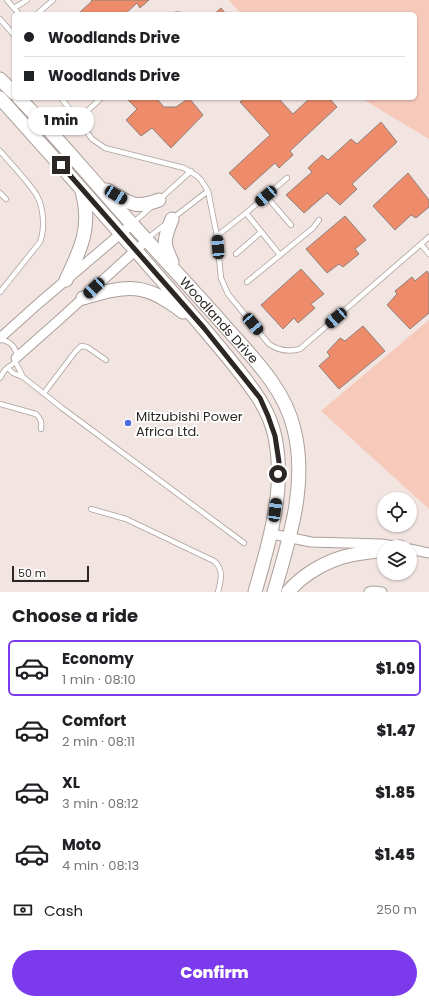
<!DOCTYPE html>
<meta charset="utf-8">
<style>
body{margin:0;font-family:Poppins,sans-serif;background:#f6f6f6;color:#202124;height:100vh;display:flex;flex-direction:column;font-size:15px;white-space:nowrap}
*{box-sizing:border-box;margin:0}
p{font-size:13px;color:#757577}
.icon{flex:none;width:22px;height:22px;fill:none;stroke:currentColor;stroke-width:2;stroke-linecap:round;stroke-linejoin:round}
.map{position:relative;height:592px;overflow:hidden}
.panel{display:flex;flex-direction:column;background:#fff;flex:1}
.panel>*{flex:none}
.banner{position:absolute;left:12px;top:12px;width:405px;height:88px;border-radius:6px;box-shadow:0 1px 3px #0004;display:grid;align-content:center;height:88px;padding:0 12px;background:#fff}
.tools{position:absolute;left:377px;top:492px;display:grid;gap:8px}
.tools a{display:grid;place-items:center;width:40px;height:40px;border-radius:50%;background:#fff;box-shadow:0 1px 3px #0004;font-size:20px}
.scale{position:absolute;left:12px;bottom:10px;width:77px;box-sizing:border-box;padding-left:4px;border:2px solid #2c2725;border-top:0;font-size:11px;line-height:14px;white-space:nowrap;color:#2c2725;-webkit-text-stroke:3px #fff;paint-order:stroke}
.end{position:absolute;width:18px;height:18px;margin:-9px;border:5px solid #2c2725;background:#fff;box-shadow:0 0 0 2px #fff}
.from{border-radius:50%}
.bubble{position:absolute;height:28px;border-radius:14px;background:#fff;box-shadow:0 1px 3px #0004;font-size:13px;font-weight:800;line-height:28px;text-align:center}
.car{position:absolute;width:12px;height:24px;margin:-12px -6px;border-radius:5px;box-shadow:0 0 3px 1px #0007;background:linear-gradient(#222 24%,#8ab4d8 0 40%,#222 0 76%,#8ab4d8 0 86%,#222 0)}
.banner b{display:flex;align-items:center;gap:14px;height:38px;font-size:15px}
.banner b+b{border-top:1px solid #e0e0e0}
.banner i{width:10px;height:10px;background:#202124}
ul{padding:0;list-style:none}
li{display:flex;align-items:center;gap:12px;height:56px;margin:0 8px 6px;padding:0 4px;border:2px solid transparent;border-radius:6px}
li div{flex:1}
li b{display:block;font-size:15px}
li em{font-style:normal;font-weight:800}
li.current{border-color:#7c3aed}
li>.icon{width:36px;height:36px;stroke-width:1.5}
h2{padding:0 12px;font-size:18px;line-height:48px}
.pay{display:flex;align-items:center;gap:10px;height:44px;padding:0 12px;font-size:15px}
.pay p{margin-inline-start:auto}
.primary-button{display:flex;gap:8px;margin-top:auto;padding:8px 12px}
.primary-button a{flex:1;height:46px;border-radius:24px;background:#7c3aed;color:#fff;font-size:16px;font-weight:800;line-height:46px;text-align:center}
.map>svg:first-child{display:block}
.green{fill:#f7c9ba}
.building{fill:#ed8b6a;stroke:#8d817c}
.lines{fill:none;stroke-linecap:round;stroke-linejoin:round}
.lane-casing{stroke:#aca09b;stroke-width:6}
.street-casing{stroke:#aca09b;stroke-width:11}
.secondary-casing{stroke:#aca09b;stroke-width:15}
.lane{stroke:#fff;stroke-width:4.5}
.street{stroke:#fff;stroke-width:9}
.secondary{stroke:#fff;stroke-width:13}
.route{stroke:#2c2725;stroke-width:5}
.poi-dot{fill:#4d6bdf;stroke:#fff;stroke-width:1.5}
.labels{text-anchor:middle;stroke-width:4;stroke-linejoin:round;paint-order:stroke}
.street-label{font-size:13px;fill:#2c2725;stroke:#fff}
.poi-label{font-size:13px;fill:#2c2725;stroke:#fff;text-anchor:start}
</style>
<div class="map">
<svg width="429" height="592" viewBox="0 0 429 592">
<rect width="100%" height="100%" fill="#f2e4e0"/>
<g class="green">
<path d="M229,0H429V139L361,98H415V14H241Z"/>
<path d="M429,320V509L321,411Z"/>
</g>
<g class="building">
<path d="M91,0H149L140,8L137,3L125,14H78L92,1Z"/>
<path d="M221,8L226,14H214Z"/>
<path d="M126,98H156L164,107H176L189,98L203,115L171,148L152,128L141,136L126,120L137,109Z"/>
<path d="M245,98H278L293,114L310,98H329L337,107L290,151L293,155L279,168L275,163L245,190L229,173L270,135L240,102Z"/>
<path d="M381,122L397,142L352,184L357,189L340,205L327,193L304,213L286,195L312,172L308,168L322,155L328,160L351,139L357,144Z"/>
<path d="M408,173L429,200V207L416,218L411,215L395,230L373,206Z"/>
<path d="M345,216L366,240L355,249L359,254L343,267L339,264L327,273L306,249Z"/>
<path d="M301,269L324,294L311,304L315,308L298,323L294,318L283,329L261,305Z"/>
<path d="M427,271L429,274V313L410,329L387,305L397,294L395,291L412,277L415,281Z"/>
<path d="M363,326L385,351L339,389L319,366L330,356L327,352L340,338L345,341Z"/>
</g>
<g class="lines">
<defs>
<g id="lane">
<path d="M7,0L19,14"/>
<path d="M14,8L27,0"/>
<path d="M37,14L53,0"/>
<path d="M177,14H178"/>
<path d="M0,19L13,34"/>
<path d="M61,98L78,120"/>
<path d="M101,98L78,120L92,139L105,148L184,168L197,176L201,180L208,191L217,236L221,278L228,294L269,344C279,351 289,352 300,349L421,244L429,254"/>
<path d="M0,151C12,165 26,179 36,194C44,207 45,229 40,242L0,292"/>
<path d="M0,193L6,199"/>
<path d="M266,196L291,225"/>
<path d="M160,199L191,171"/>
<path d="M246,213L287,178"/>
<path d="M173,218L208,191"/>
<path d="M133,223L151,207"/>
<path d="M217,236L246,213L280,255L313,228L319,220"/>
<path d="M148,238L167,223"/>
<path d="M421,244L429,237"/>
<path d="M236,254L261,232"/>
<path d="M247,282L280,255"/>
<path d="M0,340C11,340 20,351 15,362C12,365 8,367 5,370C3,372 2,375 0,378"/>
<path d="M15,361L23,377"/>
<path d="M8,368L13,373L23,377L62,408L244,543"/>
<path d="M44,393L75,352L81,346L87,347L106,360"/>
<path d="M0,404L36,414C41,419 42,422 41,429"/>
<path d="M91,509L126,519L214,561C224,569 221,581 218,592"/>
</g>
<g id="street">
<path d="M0,338L39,303L132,224"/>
<path d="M16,358L60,319L147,240"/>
<path d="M272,534L311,542L381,544L401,547"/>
<path d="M410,549L429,553"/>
<path d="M369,592L374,591L382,592"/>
</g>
<g id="secondary">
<path d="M0,79L14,93"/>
<path d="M0,98C56,160 111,222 165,284C187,309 209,334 230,360C249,384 269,407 275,437C286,490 269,542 255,592"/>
<path id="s1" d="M19,98C58,138 94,182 132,224C163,258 194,291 224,325C251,356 284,387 294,429C308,484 289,540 274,592"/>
<path d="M107,190C128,202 134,210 159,200"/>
<path d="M172,219C164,240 162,241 172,262"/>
<path d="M66,280C81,249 92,226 82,191"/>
<path d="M83,298C129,285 144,282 183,312"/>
<path d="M399,547H400"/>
<path d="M288,592C302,575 326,561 347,556C359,553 372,552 384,550"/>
</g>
</defs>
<use href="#lane" class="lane-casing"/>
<use href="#street" class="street-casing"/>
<use href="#secondary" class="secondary-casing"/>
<use href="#lane" class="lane"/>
<use href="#street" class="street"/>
<use href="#secondary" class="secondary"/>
</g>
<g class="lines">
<path class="route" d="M61,165L204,328L260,398L268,416L275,436L279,462L278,474"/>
</g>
<circle class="poi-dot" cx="128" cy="423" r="4"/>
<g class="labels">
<g class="street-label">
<text dy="5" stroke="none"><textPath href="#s1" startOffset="299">Woodlands Drive</textPath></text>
</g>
<g class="poi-label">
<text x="136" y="421">Mitzubishi Power<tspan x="136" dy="15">Africa Ltd.</tspan></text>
</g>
</g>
</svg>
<div class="tools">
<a><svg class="icon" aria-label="locate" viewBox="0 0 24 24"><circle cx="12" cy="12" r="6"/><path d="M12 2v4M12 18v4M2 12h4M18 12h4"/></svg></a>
<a><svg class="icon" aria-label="layers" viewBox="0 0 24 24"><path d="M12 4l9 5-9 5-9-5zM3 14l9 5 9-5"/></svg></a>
</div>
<div class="scale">50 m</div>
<i class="end from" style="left:278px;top:474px"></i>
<i class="end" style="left:61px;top:165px"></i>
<div class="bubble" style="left:28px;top:107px;width:66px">1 min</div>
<i class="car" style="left:116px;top:195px;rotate:121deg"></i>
<i class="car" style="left:266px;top:196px;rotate:229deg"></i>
<i class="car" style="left:218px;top:247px;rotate:356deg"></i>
<i class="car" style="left:94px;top:288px;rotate:227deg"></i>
<i class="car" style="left:336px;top:318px;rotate:229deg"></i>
<i class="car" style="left:253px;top:324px;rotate:140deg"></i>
<i class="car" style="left:275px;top:510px;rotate:8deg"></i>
<div class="banner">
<b><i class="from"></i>Woodlands Drive</b>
<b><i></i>Woodlands Drive</b>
</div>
</div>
<section class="panel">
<h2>Choose a ride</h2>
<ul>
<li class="current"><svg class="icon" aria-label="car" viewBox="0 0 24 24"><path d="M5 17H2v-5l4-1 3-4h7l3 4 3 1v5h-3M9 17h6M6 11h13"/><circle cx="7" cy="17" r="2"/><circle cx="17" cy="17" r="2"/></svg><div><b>Economy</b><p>1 min · 08:10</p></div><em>$1.09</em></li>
<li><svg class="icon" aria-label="car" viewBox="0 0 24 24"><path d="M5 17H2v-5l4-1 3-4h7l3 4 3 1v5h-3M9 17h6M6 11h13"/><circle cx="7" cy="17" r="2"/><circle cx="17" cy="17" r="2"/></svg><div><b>Comfort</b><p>2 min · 08:11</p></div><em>$1.47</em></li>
<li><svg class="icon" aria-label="car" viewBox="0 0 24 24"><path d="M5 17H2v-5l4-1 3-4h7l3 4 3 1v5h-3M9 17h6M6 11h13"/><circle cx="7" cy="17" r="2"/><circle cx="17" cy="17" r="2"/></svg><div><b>XL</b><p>3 min · 08:12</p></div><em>$1.85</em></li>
<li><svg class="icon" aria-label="car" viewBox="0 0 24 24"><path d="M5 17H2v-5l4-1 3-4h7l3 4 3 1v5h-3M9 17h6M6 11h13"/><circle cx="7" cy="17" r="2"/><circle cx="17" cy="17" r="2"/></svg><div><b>Moto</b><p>4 min · 08:13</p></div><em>$1.45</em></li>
</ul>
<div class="pay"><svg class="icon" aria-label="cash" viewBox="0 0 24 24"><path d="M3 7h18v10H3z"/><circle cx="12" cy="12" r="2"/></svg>Cash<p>250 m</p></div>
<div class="primary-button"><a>Confirm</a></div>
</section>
